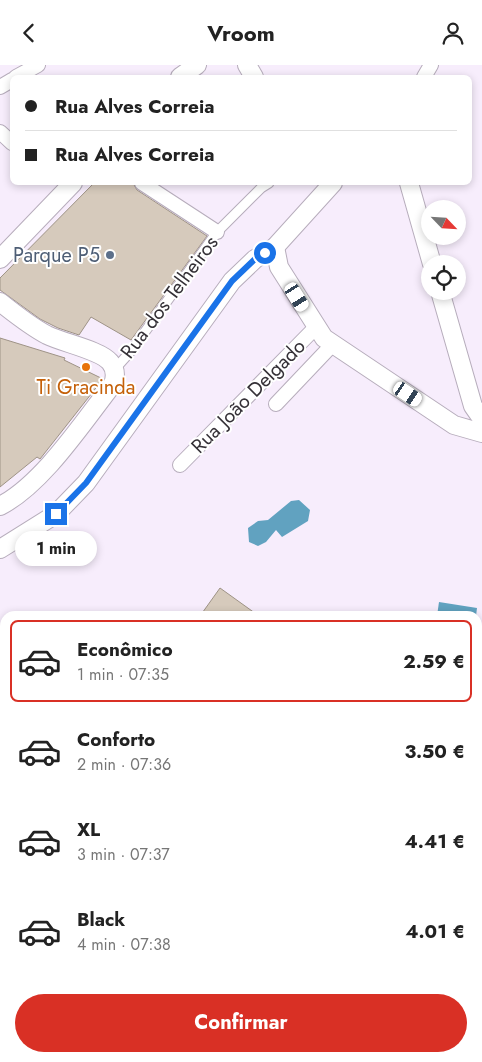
<!DOCTYPE html>
<html lang="pt">
<meta charset="utf-8">
<style>
body{margin:0;font-family:Jost,sans-serif;background:#f6f6f6;color:#222;height:100vh;display:flex;flex-direction:column;font-size:19px;white-space:nowrap}
*{box-sizing:border-box;margin:0}
p{font-size:16px;color:#767676}
.icon{flex:none;width:28px;height:28px;fill:none;stroke:currentColor;stroke-width:2;stroke-linecap:round;stroke-linejoin:round}
.map{position:relative;flex:1;overflow:hidden}
.sheet{position:absolute;left:0px;top:546px;width:482px;height:451px;display:flex;flex-direction:column;background:#fff;border-radius:15px 15px 0 0;box-shadow:0 2px 8px #0003}
.sheet>*{flex:none}
.banner{position:absolute;left:10px;top:10px;width:462px;height:110px;border-radius:8px;box-shadow:0 2px 8px #0003;display:grid;align-content:center;height:110px;padding:0 15px;background:#fff}
.needle{width:32px;rotate:115deg}
.tools{position:absolute;left:421px;top:135px;display:grid;gap:10px}
.tools a{display:grid;place-items:center;width:45px;height:45px;border-radius:50%;background:#fff;box-shadow:0 2px 8px #0003;font-size:25px}
.end{position:absolute;width:22px;height:22px;margin:-11px;border:6px solid #1a73e8;background:#fff;box-shadow:0 0 0 2px #fff}
.from{border-radius:50%}
.bubble{position:absolute;height:35px;border-radius:18px;background:#fff;box-shadow:0 2px 8px #0003;font-size:16px;font-weight:700;line-height:35px;text-align:center}
.car{position:absolute;width:15px;height:30px;margin:-15px -8px;border-radius:6px;box-shadow:0 0 4px 1px #0007;background:linear-gradient(#fff 24%,#345 0 40%,#fff 0 76%,#345 0 86%,#fff 0)}
.banner b{display:flex;align-items:center;gap:18px;height:48px;font-size:19px}
.banner b+b{border-top:1px solid #e0e0e0}
.banner i{width:12px;height:12px;background:#222}
ul{padding:9px 0 0;list-style:none}
li{display:flex;align-items:center;gap:15px;height:82px;margin:0 10px 8px;padding:0 5px;border:2px solid transparent;border-radius:8px}
li div{flex:1}
li b{display:block;font-size:19px}
li em{font-style:normal;font-weight:700}
li.on{border-color:#d93025}
li>.icon{width:45px;height:45px;stroke-width:1.5}
.cta{display:flex;gap:10px;margin-top:auto;padding:10px 15px}
.cta a{flex:1;height:58px;border-radius:30px;background:#d93025;color:#fff;font-size:20px;font-weight:700;line-height:58px;text-align:center}
header{display:flex;justify-content:space-between;align-items:center;height:65px;padding:0 15px;background:#fff;font-size:22px;font-weight:700}
.map>svg:first-child{display:block}
.water{fill:#61a2c0}
.building{fill:#d6cabc;stroke:#9e9386}
.lines{fill:none;stroke-linecap:round;stroke-linejoin:round}
.service-casing{stroke:#b7adbc;stroke-width:11}
.pedestrian-casing{stroke:#b7adbc;stroke-width:16}
.minor-casing{stroke:#b7adbc;stroke-width:20}
.service{stroke:#fff;stroke-width:9}
.pedestrian{stroke:#fff;stroke-width:14}
.minor{stroke:#fff;stroke-width:18}
.route{stroke:#1a73e8;stroke-width:6}
.service-dot{fill:#5c6f8a;stroke:#fff;stroke-width:2}
.food-dot{fill:#e8710a;stroke:#fff;stroke-width:2}
.labels{text-anchor:middle;stroke-width:4;stroke-linejoin:round;paint-order:stroke}
.service-label{font-size:20px;fill:#4e5e75;stroke:#fff;text-anchor:end}
.street-label{font-size:20px;fill:#353137;stroke:#fff}
.food-label{font-size:20px;fill:#c56008;stroke:#fff}
</style>
<header><svg class="icon" aria-label="back" viewBox="0 0 24 24"><path d="M15 5l-7 7 7 7"/></svg>Vroom<svg class="icon" aria-label="person" viewBox="0 0 24 24"><circle cx="12" cy="8" r="4"/><path d="M4 21q1-7 8-7t8 7"/></svg></header>
<div class="map">
<svg width="482" height="997" viewBox="0 0 482 997">
<rect width="100%" height="100%" fill="#f7edfc"/>
<g class="water">
<path d="M299,435L310,445L308,456L282,472L276,465L266,477L258,481L249,477L248,463L258,456L268,455L291,436Z"/>
<path d="M439,537L477,543L476,551H437Z"/>
</g>
<g class="building">
<path d="M94,118H133L137,125L207,171L131,275L91,252L79,270L58,263L40,254L0,225V213Z"/>
<path d="M0,273L65,293L64,295L103,314L40,394L37,392L0,422Z"/>
<path d="M220,523L259,551H200Z"/>
</g>
<g class="lines">
<defs>
<path id="service" d="M114,305L131,286L217,167L261,123L269,118"/>
<g id="pedestrian">
<path d="M16,12L38,0"/>
<path d="M424,12L431,0"/>
<path d="M0,22L12,15"/>
<path d="M0,67L12,78"/>
<path d="M142,118L217,167"/>
<path d="M276,339L333,279"/>
<path d="M180,400L316,262"/>
</g>
<g id="minor">
<path d="M247,0L254,12"/>
<path d="M180,12L197,0"/>
<path d="M409,118L432,199"/>
<path d="M275,182L279,202L324,273L454,360L482,368"/>
<path d="M0,194L73,118"/>
<path d="M440,226L473,341L482,354"/>
<path d="M0,237C15,249 30,261 47,270C63,278 100,285 110,297C116,304 116,311 113,319C83,357 43,419 0,441"/>
<path d="M0,484L56,449L86,418L232,216L255,194L275,182L333,118"/>
<path d="M478,676L482,679"/>
<path d="M478,823L482,818"/>
<path d="M11,992L12,997"/>
<path d="M127,992V997"/>
<path d="M374,997L376,992"/>
</g>
</defs>
<use href="#service" class="service-casing"/>
<use href="#pedestrian" class="pedestrian-casing"/>
<use href="#minor" class="minor-casing"/>
<use href="#service" class="service"/>
<use href="#pedestrian" class="pedestrian"/>
<use href="#minor" class="minor"/>
</g>
<g class="lines">
<path class="route" d="M56,449L86,418L232,216L255,194L265,188"/>
</g>
<circle class="service-dot" cx="110" cy="190" r="5"/>
<circle class="food-dot" cx="86" cy="302" r="5"/>
<g class="labels">
<g class="service-label">
<text x="100" y="197">Parque P5</text>
</g>
<g class="street-label">
<text transform="translate(169 232) rotate(-53)" y="7">Rua dos Telheiros</text>
<text transform="translate(248 331) rotate(-45)" y="7">Rua João Delgado</text>
</g>
<g class="food-label">
<text x="86" y="329">Ti Gracinda</text>
</g>
</g>
</svg>
<div class="tools">
<a><svg class="needle" viewBox="-14 -14 28 28"><path d="M0-13l5 13h-10z" fill="#e53935"/><path d="M0 13l5-13h-10z" fill="#767676"/></svg></a>
<a><svg class="icon" aria-label="locate" viewBox="0 0 24 24"><circle cx="12" cy="12" r="6"/><path d="M12 2v4M12 18v4M2 12h4M18 12h4"/></svg></a>
</div>
<i class="end from" style="left:265px;top:188px"></i>
<i class="end" style="left:56px;top:449px"></i>
<div class="bubble" style="left:15px;top:466px;width:82px">1 min</div>
<i class="car" style="left:297px;top:232px;rotate:148deg"></i>
<i class="car" style="left:408px;top:329px;rotate:124deg"></i>
<div class="banner">
<b><i class="from"></i>Rua Alves Correia</b>
<b><i></i>Rua Alves Correia</b>
</div>
<section class="sheet">
<ul>
<li class="on"><svg class="icon" aria-label="car" viewBox="0 0 24 24"><path d="M5 17H2v-5l4-1 3-4h7l3 4 3 1v5h-3M9 17h6M6 11h13"/><circle cx="7" cy="17" r="2"/><circle cx="17" cy="17" r="2"/></svg><div><b>Econômico</b><p>1 min · 07:35</p></div><em>2.59 €</em></li>
<li><svg class="icon" aria-label="car" viewBox="0 0 24 24"><path d="M5 17H2v-5l4-1 3-4h7l3 4 3 1v5h-3M9 17h6M6 11h13"/><circle cx="7" cy="17" r="2"/><circle cx="17" cy="17" r="2"/></svg><div><b>Conforto</b><p>2 min · 07:36</p></div><em>3.50 €</em></li>
<li><svg class="icon" aria-label="car" viewBox="0 0 24 24"><path d="M5 17H2v-5l4-1 3-4h7l3 4 3 1v5h-3M9 17h6M6 11h13"/><circle cx="7" cy="17" r="2"/><circle cx="17" cy="17" r="2"/></svg><div><b>XL</b><p>3 min · 07:37</p></div><em>4.41 €</em></li>
<li><svg class="icon" aria-label="car" viewBox="0 0 24 24"><path d="M5 17H2v-5l4-1 3-4h7l3 4 3 1v5h-3M9 17h6M6 11h13"/><circle cx="7" cy="17" r="2"/><circle cx="17" cy="17" r="2"/></svg><div><b>Black</b><p>4 min · 07:38</p></div><em>4.01 €</em></li>
</ul>
<div class="cta"><a>Confirmar</a></div>
</section>
</div>
